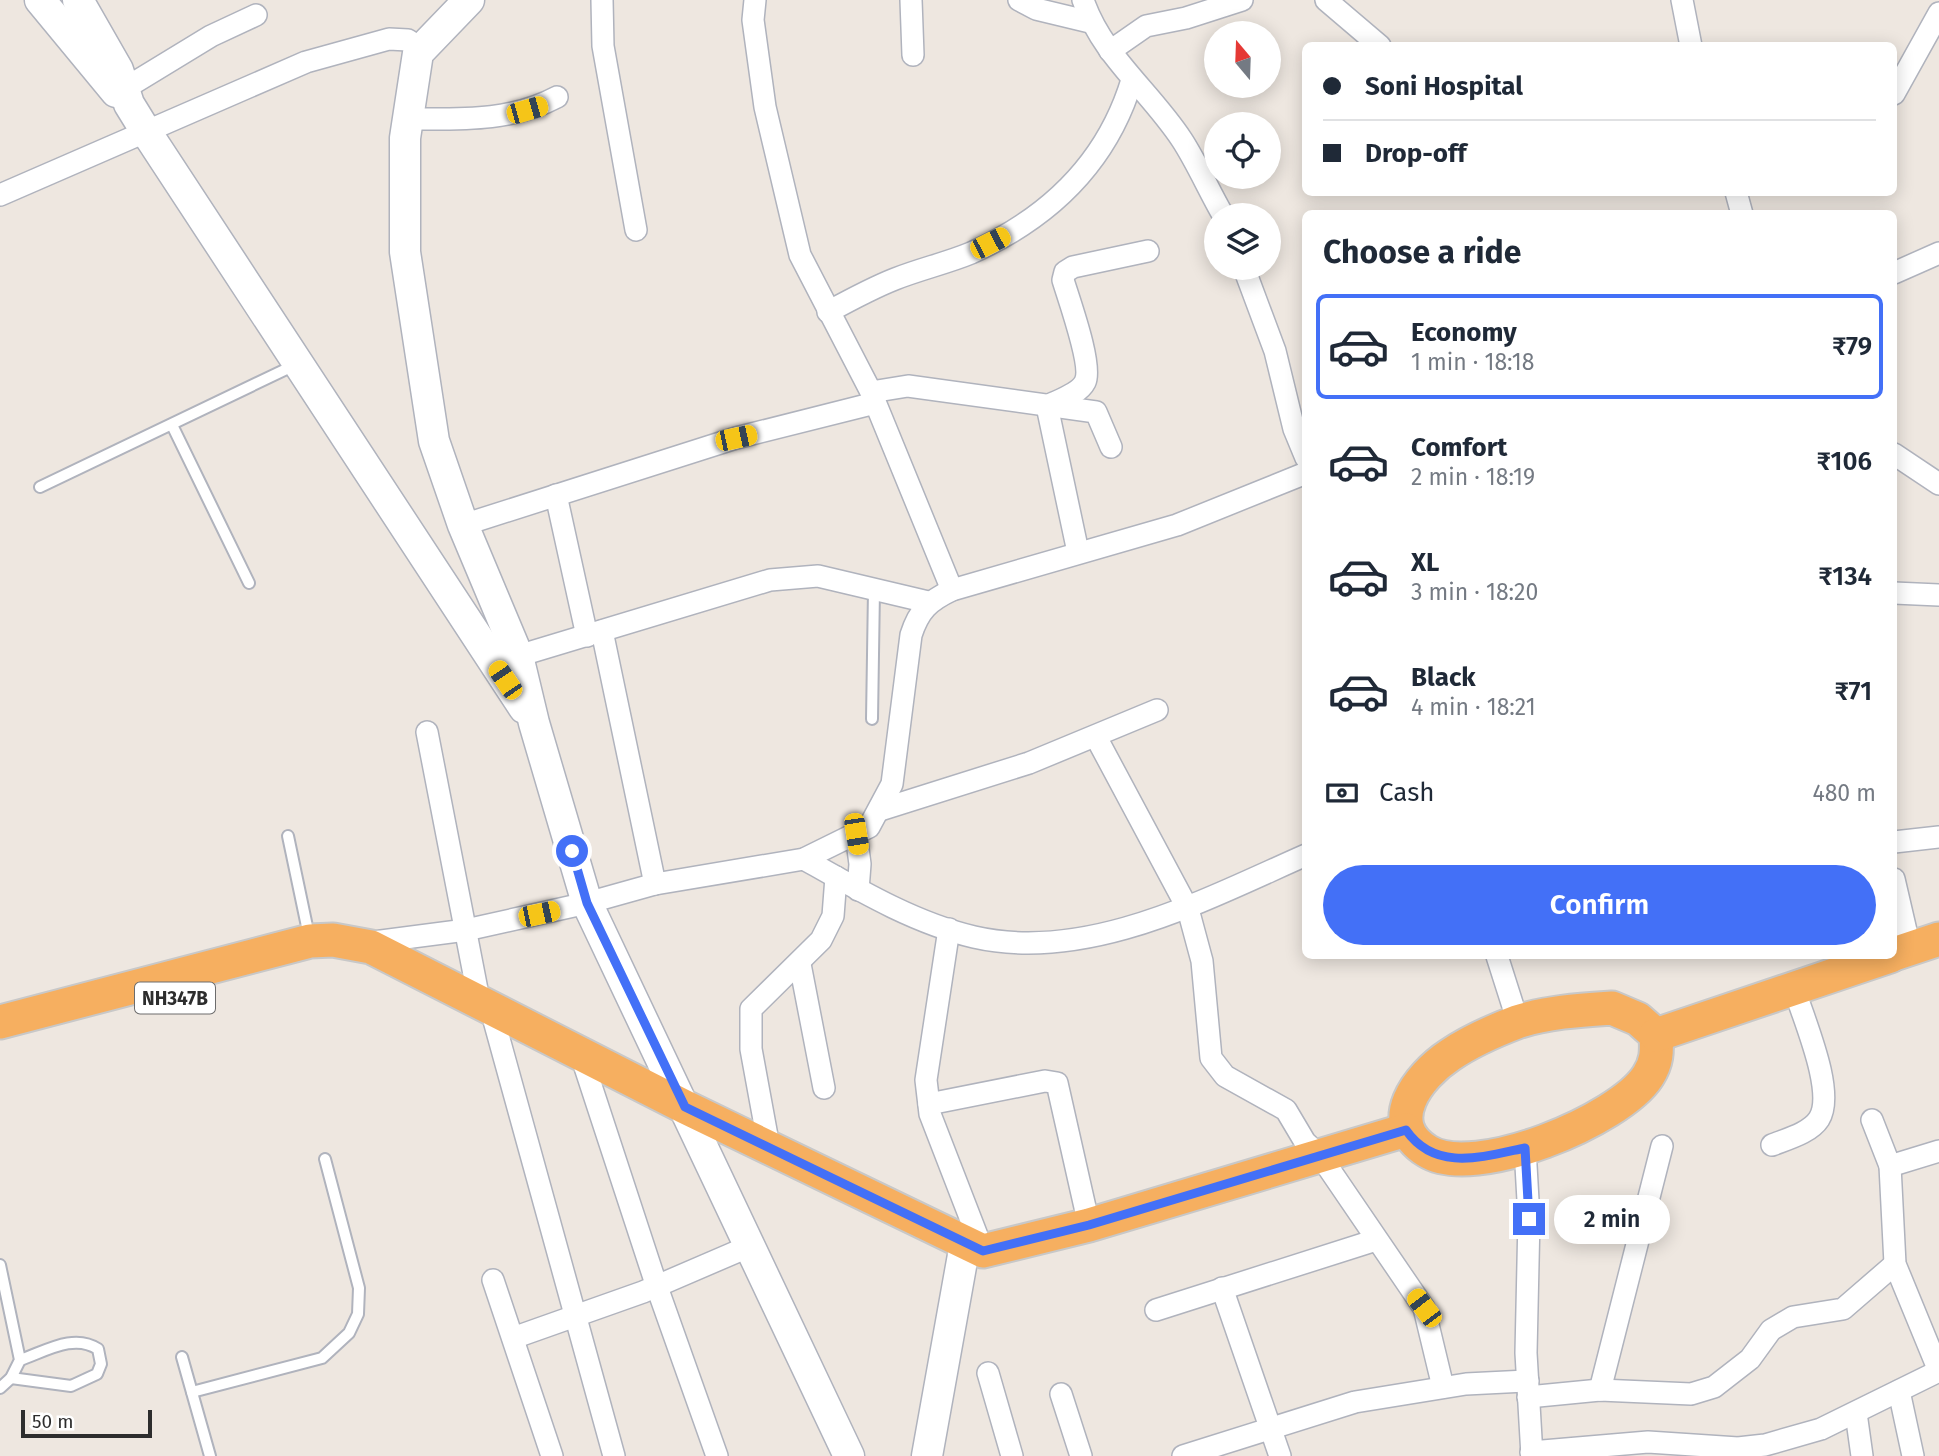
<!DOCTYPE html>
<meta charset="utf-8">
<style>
body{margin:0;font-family:"Fira Sans",sans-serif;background:#f2f2f3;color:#1f2937;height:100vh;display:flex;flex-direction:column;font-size:26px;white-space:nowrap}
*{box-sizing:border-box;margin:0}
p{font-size:23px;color:#747a83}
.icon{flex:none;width:38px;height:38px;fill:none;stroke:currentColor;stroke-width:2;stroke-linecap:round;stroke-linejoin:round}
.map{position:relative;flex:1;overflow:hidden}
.details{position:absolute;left:1302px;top:210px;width:595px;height:749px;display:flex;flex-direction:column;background:#fff;border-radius:10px;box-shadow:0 4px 18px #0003}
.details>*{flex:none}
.top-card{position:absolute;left:1302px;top:42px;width:595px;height:154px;border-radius:10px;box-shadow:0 4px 18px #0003;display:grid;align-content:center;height:154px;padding:0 21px;background:#fff}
.needle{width:46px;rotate:341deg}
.buttons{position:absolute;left:1204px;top:21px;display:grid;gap:14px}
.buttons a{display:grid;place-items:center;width:77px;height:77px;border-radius:50%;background:#fff;box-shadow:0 4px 18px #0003;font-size:35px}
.scale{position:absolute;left:21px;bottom:18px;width:131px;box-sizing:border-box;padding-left:7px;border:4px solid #2d2d2d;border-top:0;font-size:19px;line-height:24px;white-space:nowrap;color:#2d2d2d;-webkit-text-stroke:5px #fff;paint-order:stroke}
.end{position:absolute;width:32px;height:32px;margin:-16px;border:9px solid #4370f7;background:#fff;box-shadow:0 0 0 4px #fff}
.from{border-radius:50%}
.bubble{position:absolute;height:49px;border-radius:24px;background:#fff;box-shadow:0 4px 18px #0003;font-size:23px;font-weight:600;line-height:49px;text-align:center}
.car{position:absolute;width:21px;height:42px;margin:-21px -10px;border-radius:9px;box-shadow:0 0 5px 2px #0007;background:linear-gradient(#f5c518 24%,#345 0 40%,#f5c518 0 76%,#345 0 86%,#f5c518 0)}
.top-card b{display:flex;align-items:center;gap:24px;height:66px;font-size:26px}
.top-card b+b{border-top:2px solid #e0e1e3}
.top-card i{width:18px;height:18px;background:#1f2937}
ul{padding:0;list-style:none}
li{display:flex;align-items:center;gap:21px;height:105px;margin:0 14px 10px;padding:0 7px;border:4px solid transparent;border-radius:10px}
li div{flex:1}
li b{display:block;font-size:26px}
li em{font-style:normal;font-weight:600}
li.selected{border-color:#4370f7}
li>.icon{width:63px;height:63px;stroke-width:1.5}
h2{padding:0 21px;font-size:32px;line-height:84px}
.pay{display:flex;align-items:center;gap:18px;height:77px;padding:0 21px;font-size:26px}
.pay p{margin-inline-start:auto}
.action{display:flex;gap:14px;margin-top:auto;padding:14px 21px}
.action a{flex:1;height:80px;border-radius:42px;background:#4370f7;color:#fff;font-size:28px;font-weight:600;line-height:80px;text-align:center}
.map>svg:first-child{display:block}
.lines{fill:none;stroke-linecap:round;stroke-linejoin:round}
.service-casing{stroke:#b0b3bd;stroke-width:14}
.minor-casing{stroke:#b0b3bd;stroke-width:24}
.secondary-casing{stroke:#b0b3bd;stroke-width:33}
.trunk-casing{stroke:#c8c8c8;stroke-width:37}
.service{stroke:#fff;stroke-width:10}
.minor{stroke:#fff;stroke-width:21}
.secondary{stroke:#fff;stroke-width:30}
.trunk{stroke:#f6af60;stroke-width:33}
.route{stroke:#4370f7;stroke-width:9}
.labels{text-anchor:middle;stroke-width:5;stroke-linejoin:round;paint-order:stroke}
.shield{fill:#fff;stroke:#6c6c6c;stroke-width:2}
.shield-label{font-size:19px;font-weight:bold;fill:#2d2d2d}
</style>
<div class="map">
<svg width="1939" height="1456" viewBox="0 0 1939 1456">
<rect width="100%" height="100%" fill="#eee7e0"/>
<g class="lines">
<defs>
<g id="service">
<path d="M172,425L249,583"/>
<path d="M40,487L297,364"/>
<path d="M872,719L874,590"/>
<path d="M288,836L309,936"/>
<path d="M0,1265L20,1360L11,1378L0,1388"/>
<path d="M182,1357L210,1456"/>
<path d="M11,1378L71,1386L97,1374L101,1364L98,1349C74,1333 46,1351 20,1360"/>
<path d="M192,1392L322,1358L349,1333L358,1314L359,1288L325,1159"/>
</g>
<g id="minor">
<path d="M602,0L603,46L636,230"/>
<path d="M755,0L753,20L765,107L800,255L871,392L952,590"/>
<path d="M911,0L913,55"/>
<path d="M1019,0L1036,9L1090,22"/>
<path d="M1083,0C1102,56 1150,91 1182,140C1197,163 1209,191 1223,215"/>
<path d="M1326,0L1380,46"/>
<path d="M1682,0L1691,46"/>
<path d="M1110,51L1146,26L1186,18L1242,0"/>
<path d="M124,89L211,36L256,15"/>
<path d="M1894,94L1939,13"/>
<path d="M408,119C459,119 510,122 557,97"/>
<path d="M1736,192L1742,214"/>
<path d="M0,195L306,62L389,39L408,40L422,49"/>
<path d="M1244,268L1275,351L1294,429L1306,458"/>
<path d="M1894,273L1939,253"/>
<path d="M828,312C850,300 872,288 895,279C920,269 947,263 971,253C1049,218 1107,163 1132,80"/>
<path d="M871,392L908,386L1096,412L1111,447"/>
<path d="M1894,454L1939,484"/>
<path d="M556,495L587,636"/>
<path d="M463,525L736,438L875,403"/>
<path d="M1078,552L1047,406C1059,400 1079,394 1085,382C1093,366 1069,300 1063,280L1065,272L1073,267L1148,251"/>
<path d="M1894,593L1939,595"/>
<path d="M602,631L655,884"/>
<path d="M518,656L770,580L818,576L928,602"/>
<path d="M427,732L479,1000"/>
<path d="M1096,737L1188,909L1202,961L1211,1058L1225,1076L1286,1110L1305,1142L1321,1157L1424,1308L1443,1387"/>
<path d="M880,810L1029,763L1157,710"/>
<path d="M856,834L860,864L858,890"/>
<path d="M1894,842L1939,837"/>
<path d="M804,859C857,889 914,923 974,937C1087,963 1206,899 1306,855"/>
<path d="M1894,879L1910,948"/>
<path d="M949,929L926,1080L930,1114L983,1251"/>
<path d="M366,943L466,930L587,903L655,884L804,859L869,827L892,784L911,635C919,610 929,601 952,590L1177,525L1306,473"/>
<path d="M1497,956L1518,1022"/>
<path d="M800,964L824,1088"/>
<path d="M490,1006L614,1456"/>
<path d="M580,1052L657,1287L717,1456"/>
<path d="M929,1104L1045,1081L1057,1083L1089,1225"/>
<path d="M1872,1120L1890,1166L1895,1264L1939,1371"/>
<path d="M1772,1145C1787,1139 1810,1133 1819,1119C1836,1092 1803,1018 1794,988"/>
<path d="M769,1147L751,1049V1009L821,940L833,916L836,877"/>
<path d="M1525,1148L1529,1218L1526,1353L1532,1456"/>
<path d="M1890,1166L1939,1151"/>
<path d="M493,1280L552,1456"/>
<path d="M1222,1288L1280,1456"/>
<path d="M1156,1310L1376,1240"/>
<path d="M513,1338L643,1292L750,1246"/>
<path d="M988,1373L1012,1456"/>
<path d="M1600,1390L1662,1146"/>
<path d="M1899,1391L1913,1456"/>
<path d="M1061,1394L1081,1456"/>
<path d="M1528,1397L1600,1390L1691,1394L1714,1387L1750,1359L1771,1330L1793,1317L1843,1309L1895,1264"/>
<path d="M1856,1413L1862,1456"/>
<path d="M1531,1452L1648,1442L1738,1448L1765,1445L1821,1429L1939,1371"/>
<path d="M1183,1456L1355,1402L1466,1384L1528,1381"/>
</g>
<g id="secondary">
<path d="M40,0L116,92"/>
<path d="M78,0L118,70L129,104L145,130L524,708"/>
<path d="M469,0L418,53L405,138V252L434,441L463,525L518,656L534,723L587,903L849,1456"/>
<path d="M927,1456L965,1244"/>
</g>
<g id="trunk">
<path d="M1894,954L1939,939"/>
<path d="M1612,1008L1638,1019L1656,1035C1657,1052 1657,1062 1648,1076C1620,1120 1474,1181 1427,1151C1382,1123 1418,1076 1450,1055C1469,1042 1496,1030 1517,1022C1547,1012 1582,1010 1612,1008Z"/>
<path d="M0,1022L310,941L333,940L371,947L685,1107L983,1251L1089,1225L1406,1130"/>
<path d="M1656,1035L1890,956"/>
</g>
</defs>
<use href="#service" class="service-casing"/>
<use href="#minor" class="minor-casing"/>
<use href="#secondary" class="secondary-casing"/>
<use href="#trunk" class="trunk-casing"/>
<use href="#service" class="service"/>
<use href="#minor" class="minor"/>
<use href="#secondary" class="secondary"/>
<use href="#trunk" class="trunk"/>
</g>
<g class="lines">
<path class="route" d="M572,851L587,903L685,1107L983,1251L1089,1225L1406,1130C1435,1172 1482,1157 1525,1148L1529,1219"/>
</g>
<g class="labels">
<rect class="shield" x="135" y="982.5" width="80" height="31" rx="5"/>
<g class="shield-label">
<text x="175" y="1005">NH347B</text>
</g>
</g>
</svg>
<div class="buttons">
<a><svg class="needle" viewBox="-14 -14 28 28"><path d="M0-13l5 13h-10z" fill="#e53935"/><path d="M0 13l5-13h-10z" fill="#747a83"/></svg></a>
<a><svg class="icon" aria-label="locate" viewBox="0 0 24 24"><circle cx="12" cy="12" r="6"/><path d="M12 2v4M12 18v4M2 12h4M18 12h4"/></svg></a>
<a><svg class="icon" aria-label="layers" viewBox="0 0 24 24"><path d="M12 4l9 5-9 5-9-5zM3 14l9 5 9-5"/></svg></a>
</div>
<div class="scale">50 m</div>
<i class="end from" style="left:572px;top:851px"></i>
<i class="end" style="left:1529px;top:1219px"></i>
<div class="bubble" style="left:1554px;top:1195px;width:116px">2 min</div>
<i class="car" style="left:527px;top:110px;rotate:74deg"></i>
<i class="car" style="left:990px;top:243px;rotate:63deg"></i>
<i class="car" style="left:736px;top:438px;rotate:78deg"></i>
<i class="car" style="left:505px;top:680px;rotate:326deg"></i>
<i class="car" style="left:856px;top:834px;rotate:171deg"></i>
<i class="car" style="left:539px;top:914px;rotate:78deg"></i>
<i class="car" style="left:1424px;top:1308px;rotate:323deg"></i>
<div class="top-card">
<b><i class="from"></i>Soni Hospital</b>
<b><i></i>Drop-off</b>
</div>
<section class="details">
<h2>Choose a ride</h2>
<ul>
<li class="selected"><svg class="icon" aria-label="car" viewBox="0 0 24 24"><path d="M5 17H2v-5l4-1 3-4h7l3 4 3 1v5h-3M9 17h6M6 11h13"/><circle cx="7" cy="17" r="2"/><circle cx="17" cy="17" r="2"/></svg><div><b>Economy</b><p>1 min · 18:18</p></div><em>₹79</em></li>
<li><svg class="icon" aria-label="car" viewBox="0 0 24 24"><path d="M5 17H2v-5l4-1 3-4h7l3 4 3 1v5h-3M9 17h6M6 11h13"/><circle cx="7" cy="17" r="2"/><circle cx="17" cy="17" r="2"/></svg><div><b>Comfort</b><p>2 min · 18:19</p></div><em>₹106</em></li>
<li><svg class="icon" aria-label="car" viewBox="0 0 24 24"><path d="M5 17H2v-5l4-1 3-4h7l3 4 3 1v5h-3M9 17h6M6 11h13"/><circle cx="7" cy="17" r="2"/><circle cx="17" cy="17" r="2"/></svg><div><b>XL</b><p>3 min · 18:20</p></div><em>₹134</em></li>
<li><svg class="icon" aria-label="car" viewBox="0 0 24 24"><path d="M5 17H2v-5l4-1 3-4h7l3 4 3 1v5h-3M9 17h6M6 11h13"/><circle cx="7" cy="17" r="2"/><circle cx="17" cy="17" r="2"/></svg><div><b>Black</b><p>4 min · 18:21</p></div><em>₹71</em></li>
</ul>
<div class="pay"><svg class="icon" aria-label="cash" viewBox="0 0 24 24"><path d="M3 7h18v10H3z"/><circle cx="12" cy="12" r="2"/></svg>Cash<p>480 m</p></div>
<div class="action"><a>Confirm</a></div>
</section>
</div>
